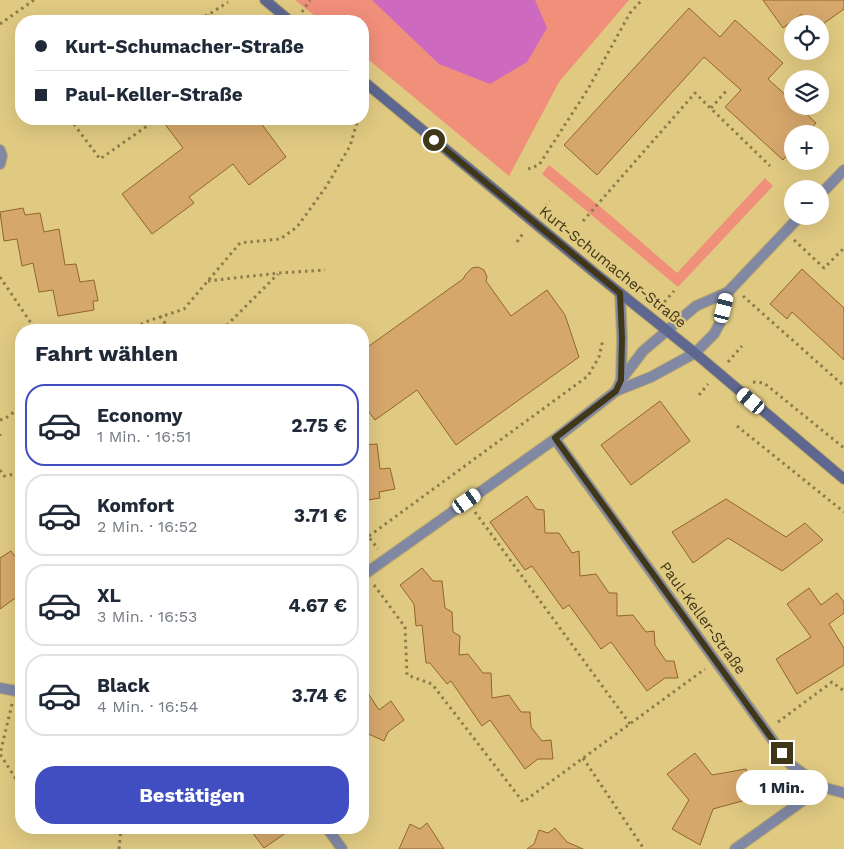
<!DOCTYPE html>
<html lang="de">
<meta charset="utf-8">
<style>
body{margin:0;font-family:"Work Sans",sans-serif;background:#f2f2f3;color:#1f2937;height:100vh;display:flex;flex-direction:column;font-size:19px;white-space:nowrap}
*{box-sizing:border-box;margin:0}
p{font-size:16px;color:#747a83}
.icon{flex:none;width:28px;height:28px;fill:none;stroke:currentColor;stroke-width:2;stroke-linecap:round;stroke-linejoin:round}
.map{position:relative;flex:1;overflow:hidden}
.panel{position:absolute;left:15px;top:324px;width:354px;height:510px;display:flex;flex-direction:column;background:#fff;border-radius:20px;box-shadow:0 5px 20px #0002}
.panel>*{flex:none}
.banner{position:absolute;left:15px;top:15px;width:354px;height:110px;border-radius:20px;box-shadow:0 5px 20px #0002;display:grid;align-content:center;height:110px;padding:0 20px;background:#fff}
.buttons{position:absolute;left:784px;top:15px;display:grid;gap:10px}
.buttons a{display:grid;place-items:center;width:45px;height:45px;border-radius:50%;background:#fff;box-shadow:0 5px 20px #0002;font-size:25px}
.end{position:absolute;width:22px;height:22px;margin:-11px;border:6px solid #403719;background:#fff;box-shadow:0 0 0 2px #fff}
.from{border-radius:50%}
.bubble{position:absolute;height:35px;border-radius:18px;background:#fff;box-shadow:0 5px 20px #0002;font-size:16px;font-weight:700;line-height:35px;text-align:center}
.car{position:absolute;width:15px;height:30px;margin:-15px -8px;border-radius:6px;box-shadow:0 0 4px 1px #0007;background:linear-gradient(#fff 24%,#345 0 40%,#fff 0 76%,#345 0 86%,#fff 0)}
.banner b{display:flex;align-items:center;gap:18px;height:48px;font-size:19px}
.banner b+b{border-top:1px solid #e0e1e3}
.banner i{width:12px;height:12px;background:#1f2937}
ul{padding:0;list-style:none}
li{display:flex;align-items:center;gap:15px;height:82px;margin:0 10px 8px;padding:0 10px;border:2px solid #e0e1e3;border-radius:20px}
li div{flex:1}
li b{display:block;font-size:19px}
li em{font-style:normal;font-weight:700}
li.on{border-color:#414ec2}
li>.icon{width:45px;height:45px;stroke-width:1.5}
h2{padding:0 20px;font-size:22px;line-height:60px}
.primary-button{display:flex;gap:10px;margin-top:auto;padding:10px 20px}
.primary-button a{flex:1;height:58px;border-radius:20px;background:#414ec2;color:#fff;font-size:20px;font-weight:700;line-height:58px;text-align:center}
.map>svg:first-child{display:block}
.green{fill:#f08f7a}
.water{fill:#cd6abf}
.building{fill:#d5a76b;stroke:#916628}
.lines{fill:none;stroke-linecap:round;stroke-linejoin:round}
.street-casing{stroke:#bdaa6b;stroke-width:12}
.secondary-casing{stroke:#bdaa6b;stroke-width:12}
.path{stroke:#8b7c4a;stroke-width:3;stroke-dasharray:2.5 4;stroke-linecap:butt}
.street{stroke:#8088a4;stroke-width:10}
.secondary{stroke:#5d678f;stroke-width:10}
.route{stroke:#403719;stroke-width:6}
.labels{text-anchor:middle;stroke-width:4.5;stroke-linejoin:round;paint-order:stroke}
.street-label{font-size:15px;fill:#403719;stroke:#e0ca82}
</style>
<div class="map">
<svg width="844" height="849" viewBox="0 0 844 849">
<rect width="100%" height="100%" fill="#e0ca82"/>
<g class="green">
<path d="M295,0H629L559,82L509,176L363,55L362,21H321Z"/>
<path d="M549,165L609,214L677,273L765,178L773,186L678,287L542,174Z"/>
</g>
<path class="water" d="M372,0H535L547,28L527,62L490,84L439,64Z"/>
<g class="building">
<path d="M763,0H844V9L823,24H809L802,14L783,28Z"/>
<path d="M689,8L720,37L735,20L783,63L768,79L792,101V106H798L816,123L806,134H792V149L783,160L725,107L741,90L704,57L597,175L564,145Z"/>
<path d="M161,119H258L286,157L249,185L233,164L189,197L194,203L152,234L122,194L183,148Z"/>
<path d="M23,208L25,215L40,213L44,232L59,229L65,265L76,264L80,282L94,280L98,301H93L94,310L58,316L53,290L39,292L33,263L22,266L17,239L4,241L0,212Z"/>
<path d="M478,267L484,270L487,277L486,281L511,316L547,290L565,315L579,357L456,445L417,390L375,420L362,403V351L463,279L466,274L472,268Z"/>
<path d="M802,269L844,308V360L792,312L787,319L770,304Z"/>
<path d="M660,401L690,441L631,485L601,445Z"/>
<path d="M377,444L380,469L390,468L395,489L379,492L380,498L362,501V445Z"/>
<path d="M527,496L536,509L544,510L545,533H559L572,553L579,551L580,576L596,574L609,593H617V616L633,615L646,632L654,631L655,645L666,661H674L678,678H665L647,691L611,642L601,649L569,605L563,609L532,566L525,570L490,522Z"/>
<path d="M726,499L786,537L805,523L823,540L782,571L728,538L693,563L672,532Z"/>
<path d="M11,551L21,565V594L0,609V558Z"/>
<path d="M422,568L433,581H442L445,608L452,612L453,632L460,636L459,655L468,654L483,673H491L492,698L509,695L521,712H530L531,727L542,741L551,740L553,759H538L525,769L490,720L482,726L451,681L447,684L430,663H426L422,625L416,626L414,604L400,585Z"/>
<path d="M809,588L821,605L837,593L844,602V613L829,624L844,648V665L797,694L776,659L811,637L787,604Z"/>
<path d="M362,684L379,710L391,701L404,720L388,732L384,741L362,731Z"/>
<path d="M695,753L712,775L746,769L753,798L713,809L700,845L672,829L689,800L667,774Z"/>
<path d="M427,823L444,849H399L410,824L420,829Z"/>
<path d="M249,828H293L264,848Z"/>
<path d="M555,828L567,842L583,849H527L534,844L539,830L548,833Z"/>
</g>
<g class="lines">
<defs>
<g id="street">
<path d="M0,150L2,156L0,164"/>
<path d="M820,195L844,170"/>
<path d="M620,293L622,338L621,380"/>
<path d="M616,391L621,380L643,351L696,306L728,292L800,216"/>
<path d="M555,439L790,764L822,787L844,793"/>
<path d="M362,576L555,439L616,391L651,377L695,353L714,334L720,323L728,292"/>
<path d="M0,688L21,692"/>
<path d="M327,828L342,849"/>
<path d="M735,849L822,787"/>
</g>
<g id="secondary">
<path d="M265,0L290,21"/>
<path d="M362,80L595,273L695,353L844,479"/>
</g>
</defs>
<use href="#street" class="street-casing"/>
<use href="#secondary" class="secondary-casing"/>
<g class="path">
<path d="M302,12L310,0"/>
<path d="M208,15L213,21"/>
<path d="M186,21L208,15L228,2"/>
<path d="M0,24L34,0"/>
<path d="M711,108L728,89"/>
<path d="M70,119L100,159L157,119"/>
<path d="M528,169L539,165L588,89L630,13L642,0"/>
<path d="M541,211L550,201"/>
<path d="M583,221L695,93L770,166"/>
<path d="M794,240L824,268L844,248"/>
<path d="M517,242L524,232"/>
<path d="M0,277L33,326L52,330"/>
<path d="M208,281L279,273L325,270"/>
<path d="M743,296L844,386"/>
<path d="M660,307L674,291"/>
<path d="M160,316L170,330"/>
<path d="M129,330L148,321L184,309L240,243L280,239L297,227L326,187L350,146L358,119"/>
<path d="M222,330L278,274"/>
<path d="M728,362L742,346"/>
<path d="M753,382L764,383L844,448"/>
<path d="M699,395L708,384"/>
<path d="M0,420L6,418L21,407"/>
<path d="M737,426L844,512"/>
<path d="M0,434V436"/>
<path d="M0,470L4,476L21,473"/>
<path d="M475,512L630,724"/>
<path d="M362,528L378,549"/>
<path d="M369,536L588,376L599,357L603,339"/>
<path d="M374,585L405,627L407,675L432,684L523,802L705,669"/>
<path d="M12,704L0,754L21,787"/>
<path d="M778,722L832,682L844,691"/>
<path d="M583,758L644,849"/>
<path d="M119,849L121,828"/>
</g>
<use href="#street" class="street"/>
<use href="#secondary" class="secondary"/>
</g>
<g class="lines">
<path class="route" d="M434,140L620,293L622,338L621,380L616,391L555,438L782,753"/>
</g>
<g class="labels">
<g class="street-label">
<text transform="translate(613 267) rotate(39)" y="5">Kurt-Schumacher-Straße</text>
<text transform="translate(703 618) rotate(54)" y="5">Paul-Keller-Straße</text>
</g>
</g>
</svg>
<div class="buttons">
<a><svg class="icon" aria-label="locate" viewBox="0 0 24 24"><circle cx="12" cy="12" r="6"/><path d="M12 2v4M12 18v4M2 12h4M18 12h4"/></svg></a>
<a><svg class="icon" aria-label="layers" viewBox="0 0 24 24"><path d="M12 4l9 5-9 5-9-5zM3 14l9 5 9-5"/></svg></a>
<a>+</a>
<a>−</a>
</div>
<i class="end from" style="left:434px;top:140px"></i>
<i class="end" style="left:782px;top:753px"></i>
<div class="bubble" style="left:736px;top:770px;width:92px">1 Min.</div>
<i class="car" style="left:724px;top:308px;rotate:14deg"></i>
<i class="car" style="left:751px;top:401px;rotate:310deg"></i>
<i class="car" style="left:467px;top:501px;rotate:55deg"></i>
<div class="banner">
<b><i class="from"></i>Kurt-Schumacher-Straße</b>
<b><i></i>Paul-Keller-Straße</b>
</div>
<section class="panel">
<h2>Fahrt wählen</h2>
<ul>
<li class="on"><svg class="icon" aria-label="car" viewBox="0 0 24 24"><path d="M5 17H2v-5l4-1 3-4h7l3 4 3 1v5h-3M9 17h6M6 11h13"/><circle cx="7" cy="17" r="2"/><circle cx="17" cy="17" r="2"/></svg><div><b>Economy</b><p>1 Min. · 16:51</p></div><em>2.75 €</em></li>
<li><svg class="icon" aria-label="car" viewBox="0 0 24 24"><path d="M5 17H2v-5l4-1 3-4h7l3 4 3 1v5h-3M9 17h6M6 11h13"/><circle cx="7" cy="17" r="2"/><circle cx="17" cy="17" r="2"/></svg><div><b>Komfort</b><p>2 Min. · 16:52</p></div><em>3.71 €</em></li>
<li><svg class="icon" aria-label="car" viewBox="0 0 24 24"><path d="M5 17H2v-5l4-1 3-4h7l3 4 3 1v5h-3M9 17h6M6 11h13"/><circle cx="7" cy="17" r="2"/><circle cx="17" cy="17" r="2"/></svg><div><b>XL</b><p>3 Min. · 16:53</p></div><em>4.67 €</em></li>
<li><svg class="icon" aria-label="car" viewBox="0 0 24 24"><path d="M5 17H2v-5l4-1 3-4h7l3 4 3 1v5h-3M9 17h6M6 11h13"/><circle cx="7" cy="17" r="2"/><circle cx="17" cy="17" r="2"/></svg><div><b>Black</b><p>4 Min. · 16:54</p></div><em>3.74 €</em></li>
</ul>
<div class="primary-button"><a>Bestätigen</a></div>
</section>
</div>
